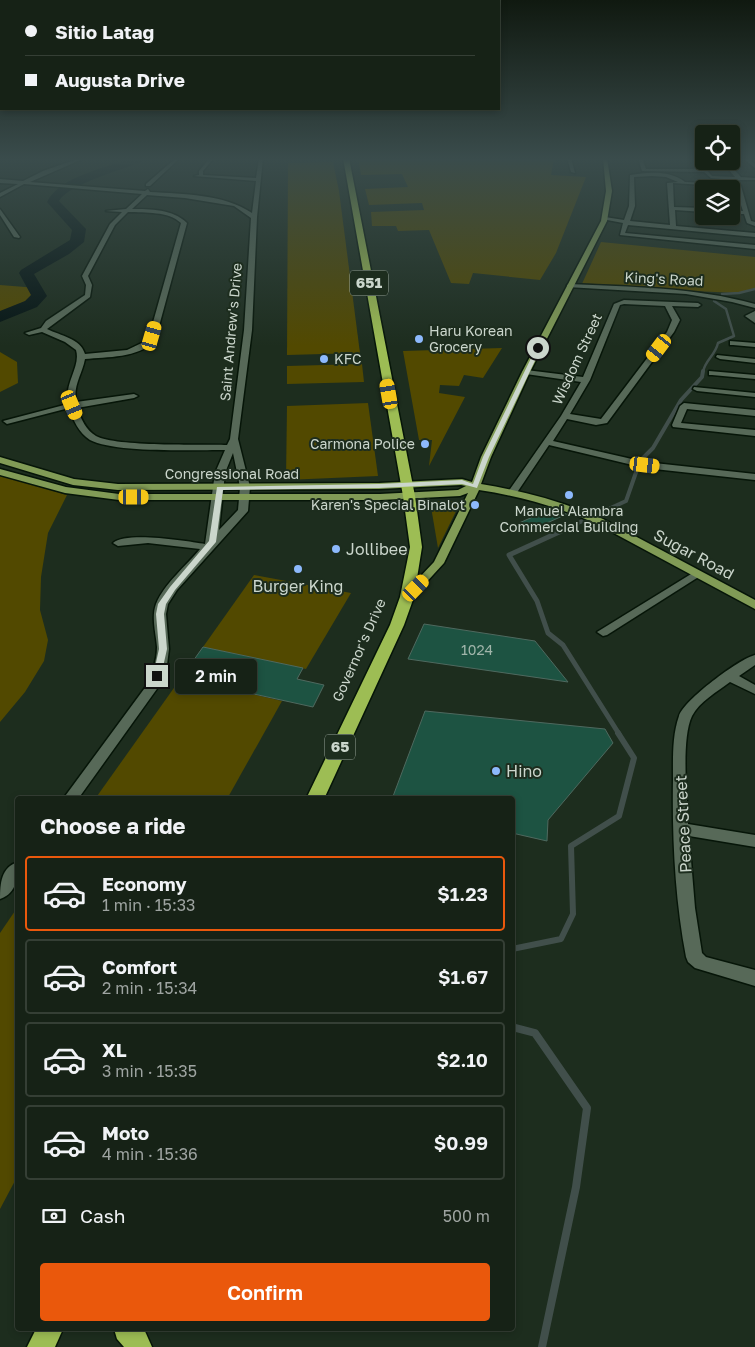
<!DOCTYPE html>
<meta charset="utf-8">
<style>
body{margin:0;font-family:"Golos Text",sans-serif;background:#1f2a1f;color:#f1f3f6;height:100vh;display:flex;flex-direction:column;font-size:19px;white-space:nowrap}
*{box-sizing:border-box;margin:0}
p{font-size:16px;color:#9ea4a1}
.icon{flex:none;width:28px;height:28px;fill:none;stroke:currentColor;stroke-width:2;stroke-linecap:round;stroke-linejoin:round}
.map{position:relative;flex:1;overflow:hidden}
.panel{position:absolute;left:15px;top:796px;width:500px;height:535px;display:flex;flex-direction:column;background:#162216;border-radius:5px;box-shadow:0 2px 8px #0003,0 0 0 1px #353f35}
.panel>*{flex:none}
.top-card{position:absolute;left:0px;top:0px;width:500px;height:110px;box-shadow:0 2px 8px #0003,0 0 0 1px #353f35;display:grid;align-content:center;height:110px;padding:0 25px;background:#162216}
.tools{position:absolute;left:695px;top:125px;display:grid;gap:10px}
.tools a{display:grid;place-items:center;width:45px;height:45px;border-radius:5px;background:#162216;box-shadow:0 2px 8px #0003,0 0 0 1px #353f35;font-size:25px}
.end{position:absolute;width:22px;height:22px;margin:-11px;border:6px solid #cbd6cc;background:#111;box-shadow:0 0 0 2px #111}
.from{border-radius:50%}
.bubble{position:absolute;height:35px;border-radius:5px;background:#162216;box-shadow:0 2px 8px #0003,0 0 0 1px #353f35;font-size:16px;font-weight:600;line-height:35px;text-align:center}
.car{position:absolute;width:15px;height:30px;margin:-15px -8px;border-radius:6px;box-shadow:0 0 4px 1px #0007;background:linear-gradient(#f5c518 24%,#345 0 40%,#f5c518 0 76%,#345 0 86%,#f5c518 0)}
.top-card b{display:flex;align-items:center;gap:18px;height:48px;font-size:19px}
.top-card b+b{border-top:1px solid #353f35}
.top-card i{width:12px;height:12px;background:#f1f3f6}
ul{padding:0;list-style:none}
li{display:flex;align-items:center;gap:15px;height:75px;margin:0 10px 8px;padding:0 15px;border:2px solid #353f35;border-radius:5px}
li div{flex:1}
li b{display:block;font-size:19px}
li em{font-style:normal;font-weight:600}
li.selected{border-color:#ea580c}
li>.icon{width:45px;height:45px;stroke-width:1.5}
h2{padding:0 25px;font-size:22px;line-height:60px}
.pay{display:flex;align-items:center;gap:12px;height:55px;padding:0 25px;font-size:19px}
.pay p{margin-inline-start:auto}
.action{display:flex;gap:10px;margin-top:auto;padding:10px 25px}
.action a{flex:1;height:58px;border-radius:5px;background:#ea580c;color:#fff;font-size:20px;font-weight:600;line-height:58px;text-align:center}
.map>svg:first-child{display:block}
.green{fill:#524900}
.lines{fill:none;stroke-linecap:round;stroke-linejoin:round}
.stream-far4{stroke:#414f4b;stroke-width:2.5}
.stream-far3{stroke:#414f4b;stroke-width:4}
.stream-far2{stroke:#414f4b;stroke-width:5}
.stream-far1{stroke:#414f4b;stroke-width:6}
.stream{stroke:#414f4b;stroke-width:8}
.river{fill:#061514;fill-rule:evenodd}
.building{fill:#1d5342;stroke:#4f695f}
.minor-casing{stroke:#061508;stroke-width:3}
.major-casing{stroke:#061508;stroke-width:3}
.highway-casing{stroke:#061508;stroke-width:3}
.minor{fill:#576958;fill-rule:evenodd}
.major{fill:#819b56;fill-rule:evenodd}
.highway{fill:#9dbd54;fill-rule:evenodd}
.route{fill:#cbd6cc}
.poi-dot{fill:#8db9fc;stroke:#1d2d1e;stroke-width:2}
.labels{text-anchor:middle;stroke-width:4;stroke-linejoin:round;paint-order:stroke}
.far-street-label{font-size:14px;fill:#cbd6cc;stroke:#1d2d1e}
.far-poi-label{font-size:14px;fill:#cbd6cc;stroke:#1d2d1e;text-anchor:start}
.number-label{font-size:14px;fill:#a0b5aa}
.shield{fill:#1d2d1e;stroke:#97a398;stroke-width:1}
.shield-label{font-size:15px;font-weight:bold;fill:#cbd6cc}
.poi-label{font-size:16px;fill:#cbd6cc;stroke:#1d2d1e;text-anchor:start}
.street-label{font-size:16px;fill:#cbd6cc;stroke:#1d2d1e}
</style>
<div class="map">
<svg width="755" height="1347" viewBox="0 0 755 1347">
<rect width="100%" height="100%" fill="#1d2d1e"/>
<g class="green">
<path d="M358,158H554L551,175L586,177L556,253L540,280L473,273L469,284L451,283L429,230L398,231L396,226H372L371,212L424,210L422,203L369,205L365,189L408,187L402,174L361,175Z"/>
<path d="M333,162L339,191L360,353L287,355L288,163Z"/>
<path d="M601,242L755,257V289L738,293L581,286Z"/>
<path d="M0,285L38,288L39,296L31,304L0,317Z"/>
<path d="M502,348L483,378L464,375L459,386L440,385L439,393L465,397L429,466L432,440H419L403,351Z"/>
<path d="M0,352L17,362L18,383L0,392Z"/>
<path d="M362,364L364,382L287,384V366Z"/>
<path d="M368,403L378,476L286,480L287,406Z"/>
<path d="M0,474L67,495L48,533L41,577L40,610L48,640L44,661L25,692L0,722Z"/>
<path d="M430,501H461L438,548Z"/>
<path d="M254,575L351,593L306,669L203,647Z"/>
<path d="M181,678L282,701L227,799H95Z"/>
<path d="M17,908V1177L0,1209V933Z"/>
</g>
<g class="lines">
<g class="stream-far4">
<path d="M722,294L739,293L755,289"/>
<path d="M703,372C705,360 715,356 718,343L734,336L726,309L714,301L718,297"/>
</g>
<path class="stream-far3" d="M565,529L626,501L640,461L653,448L681,400L702,377L703,371"/>
<path class="stream-far2" d="M568,528L509,555L537,601L548,633L563,645L619,734"/>
<path class="stream-far1" d="M512,949L561,939L573,914L571,846L619,816L634,758L618,733"/>
<path class="stream" d="M512,1027L535,1033L587,1108L576,1187L542,1347"/>
<path class="river" d="M134,158H148L147,160C127,168 68,184 59,201L86,229L84,242L69,254L34,274L47,296L37,307L0,322V311L25,301L31,295L19,273L21,270L70,240L72,230L47,202C60,176 108,167 134,158Z"/>
</g>
<g class="building">
<path d="M551,509L567,514L538,527L519,523Z"/>
<path d="M424,624L535,641L568,682L408,659Z"/>
<path d="M203,647L303,668L297,679L324,685L313,707L181,678Z"/>
<path d="M425,711L605,729L613,743L548,820L547,841L512,833V799H392Z"/>
</g>
<g class="lines">
<defs>
<g id="minor">
<path d="M80,158H85L30,182L145,191L148,189L150,192C183,194 224,194 252,213L256,181L194,176L199,175V171L210,158H214L203,171V175L256,178L259,158H263L257,217L252,330L238,439L250,487L248,511L177,590L168,604L166,614L169,649L167,665L159,686L78,799H63L147,685C152,673 157,661 157,647C156,634 151,617 156,604C164,584 186,566 200,549L148,543L118,546L113,543C126,531 187,541 205,544L215,473L225,450C194,450 114,453 90,440C79,433 73,420 69,408L7,424L3,421L68,404C64,382 81,367 76,350L65,342L42,332L29,335L25,333L41,328L46,321L85,295L86,285L82,276L110,224L122,212L106,211L126,209L142,194L24,184L0,197V193L18,184L0,183V179L23,181L43,171ZM147,195L185,198L234,206L251,218L244,330L230,439L227,445C200,444 117,447 96,436C86,430 81,419 77,408L134,398L138,396L134,394L76,402C73,385 82,375 85,359C107,357 138,358 155,341L187,223C173,209 150,209 132,209ZM128,212C146,213 168,211 181,223L148,340L127,350L85,354C80,338 61,336 47,329L90,297L92,285L88,276L115,225ZM233,453L240,487L238,510L219,530L225,473Z"/>
<path d="M176,158H180L150,186H146V184Z"/>
<path d="M567,158H571L575,173L571,172Z"/>
<path d="M638,158H642L646,169H702L692,158H696L712,176L735,177L721,161H726L741,177L755,178V180H737L741,186L751,221L755,222V226L747,223L744,214H731V210L743,211L735,187L673,183L674,207L704,208V212L675,210L676,226L755,233V237L628,225L625,233L755,245V249L620,235L623,223L602,219L605,217L624,220L629,206L630,175C648,172 670,170 685,182L735,184L733,181L736,180L711,178L704,172L642,171ZM652,176L666,177L678,182L667,183L670,225L630,221L635,206L634,177Z"/>
<path d="M743,158H747L755,164V168Z"/>
<path d="M0,209L20,237L19,238L14,237L0,215Z"/>
<path d="M569,284C632,287 694,287 755,304V308L732,302L686,294L567,287V285Z"/>
<path d="M624,300L698,303L701,305L698,307L672,306L680,320L674,332L607,423L596,425L567,419L553,441L645,462L755,474V480L645,468L549,445L516,494H510L508,492L561,416L581,382L526,374L522,372L526,370L583,377L614,304ZM624,304L665,306L672,320L667,332L601,419L570,414L590,380L620,305Z"/>
<path d="M755,311V323L745,316Z"/>
<path d="M730,341L755,343V347L733,345H730Z"/>
<path d="M717,355L755,359V363L720,359L716,357Z"/>
<path d="M709,371L755,375V379L712,375H709Z"/>
<path d="M694,387L755,393V397L697,391L693,389Z"/>
<path d="M684,403L755,410V416L687,409L681,423L755,430V436L673,427L672,425L680,406Z"/>
<path d="M696,571L701,574L700,576L607,635L603,636L597,632Z"/>
<path d="M755,655V665L739,676L755,685V694L730,682C718,691 699,702 692,716C681,739 687,797 688,824L755,835V847L689,836L695,908L702,953L706,957L755,970V986L695,968L688,962L686,957C675,899 672,838 673,779C673,758 672,736 679,716C684,700 739,659 755,655Z"/>
<path d="M18,862C18,877 17,893 0,899C0,884 1,867 18,862Z"/>
</g>
<path id="major" d="M603,158H607L612,191L607,221L530,372L491,457L481,484C523,491 564,502 603,519L755,600V609L595,523C558,507 519,496 479,490L444,563L411,599L407,600L401,597L434,562L468,493L460,496L380,500H119L65,493L0,475V469L66,487L119,494H380L458,490L466,486L461,485L379,489L118,490L73,485L0,463V457L74,479L118,484L379,483L462,479L472,482L481,457L522,372L601,221L606,191Z"/>
<g id="highway">
<path d="M343,158H349L415,496L422,547L414,597L404,625L324,799H306L390,625L400,597L410,547L403,496Z"/>
<path d="M36,1329H63L55,1347H27Z"/>
<path d="M114,1329H144L152,1347H124L117,1339Z"/>
</g>
</defs>
<use href="#minor" class="minor-casing"/>
<use href="#major" class="major-casing"/>
<use href="#highway" class="highway-casing"/>
<use href="#minor" class="minor"/>
<use href="#major" class="major"/>
<use href="#highway" class="highway"/>
</g>
<linearGradient id="sky" x2="0" y2="1"><stop stop-color="#101910"/><stop offset="0.46" stop-color="#3a4c4c"/><stop offset="1" stop-color="#3a4c4c" stop-opacity="0"/></linearGradient>
<rect width="755" height="346" fill="url(#sky)"/>
<path class="route" d="M538,347L541,348L489,457L477,488L462,484L379,488L223,490L216,542L175,590L166,604L164,614L167,649L161,676L160,678H154L153,676L159,649L156,614L158,604L170,587L209,541L217,487L379,484L462,480L473,484L483,457L536,348Z"/>
<g class="poi-dot">
<circle cx="419" cy="339" r="5"/>
<circle cx="324" cy="359" r="5"/>
<circle cx="425" cy="444" r="5"/>
<circle cx="569" cy="495" r="5"/>
<circle cx="475" cy="505" r="5"/>
<circle cx="336" cy="549" r="5"/>
<circle cx="298" cy="569" r="5"/>
<circle cx="496" cy="771" r="5"/>
</g>
<g class="labels">
<g class="far-street-label">
<text transform="translate(664 279) rotate(3)" y="5">King's Road</text>
<text transform="translate(231 332) rotate(-85)" y="5">Saint Andrew's Drive</text>
<text transform="translate(577 359) rotate(-65)" y="5">Wisdom Street</text>
<text x="232" y="479">Congressional Road</text>
<text transform="translate(359 650) rotate(-66)" y="5">Governor's Drive</text>
</g>
<g class="far-poi-label">
<text x="429" y="336">Haru Korean<tspan x="429" dy="16">Grocery</tspan></text>
<text x="334" y="364">KFC</text>
<text x="415" y="449" text-anchor="end">Carmona Police</text>
<text x="465" y="510" text-anchor="end">Karen's Special Binalot</text>
<text x="569" y="516" text-anchor="middle">Manuel Alambra<tspan x="569" dy="16">Commercial Building</tspan></text>
</g>
<g class="number-label">
<text x="477" y="655">1024</text>
</g>
<g class="shield">
<rect x="350" y="270.5" width="38" height="25" rx="4"/>
<rect x="325" y="734.5" width="30" height="25" rx="4"/>
</g>
<g class="shield-label">
<text x="369" y="288">651</text>
<text x="340" y="752">65</text>
</g>
<g class="poi-label">
<text x="346" y="555">Jollibee</text>
<text x="298" y="592" text-anchor="middle">Burger King</text>
<text x="506" y="777">Hino</text>
</g>
<g class="street-label">
<text transform="translate(694 554) rotate(28)" y="6">Sugar Road</text>
<text transform="translate(683 824) rotate(-93)" y="6">Peace Street</text>
</g>
</g>
</svg>
<div class="tools">
<a><svg class="icon" aria-label="locate" viewBox="0 0 24 24"><circle cx="12" cy="12" r="6"/><path d="M12 2v4M12 18v4M2 12h4M18 12h4"/></svg></a>
<a><svg class="icon" aria-label="layers" viewBox="0 0 24 24"><path d="M12 4l9 5-9 5-9-5zM3 14l9 5 9-5"/></svg></a>
</div>
<i class="end from" style="left:538px;top:348px"></i>
<i class="end" style="left:157px;top:676px"></i>
<div class="bubble" style="left:175px;top:659px;width:82px">2 min</div>
<i class="car" style="left:152px;top:336px;rotate:16deg"></i>
<i class="car" style="left:659px;top:348px;rotate:217deg"></i>
<i class="car" style="left:389px;top:394px;rotate:350deg"></i>
<i class="car" style="left:72px;top:405px;rotate:157deg"></i>
<i class="car" style="left:645px;top:465px;rotate:97deg"></i>
<i class="car" style="left:134px;top:497px;rotate:90deg"></i>
<i class="car" style="left:416px;top:588px;rotate:44deg"></i>
<div class="top-card">
<b><i class="from"></i>Sitio Latag</b>
<b><i></i>Augusta Drive</b>
</div>
<section class="panel">
<h2>Choose a ride</h2>
<ul>
<li class="selected"><svg class="icon" aria-label="car" viewBox="0 0 24 24"><path d="M5 17H2v-5l4-1 3-4h7l3 4 3 1v5h-3M9 17h6M6 11h13"/><circle cx="7" cy="17" r="2"/><circle cx="17" cy="17" r="2"/></svg><div><b>Economy</b><p>1 min · 15:33</p></div><em>$1.23</em></li>
<li><svg class="icon" aria-label="car" viewBox="0 0 24 24"><path d="M5 17H2v-5l4-1 3-4h7l3 4 3 1v5h-3M9 17h6M6 11h13"/><circle cx="7" cy="17" r="2"/><circle cx="17" cy="17" r="2"/></svg><div><b>Comfort</b><p>2 min · 15:34</p></div><em>$1.67</em></li>
<li><svg class="icon" aria-label="car" viewBox="0 0 24 24"><path d="M5 17H2v-5l4-1 3-4h7l3 4 3 1v5h-3M9 17h6M6 11h13"/><circle cx="7" cy="17" r="2"/><circle cx="17" cy="17" r="2"/></svg><div><b>XL</b><p>3 min · 15:35</p></div><em>$2.10</em></li>
<li><svg class="icon" aria-label="car" viewBox="0 0 24 24"><path d="M5 17H2v-5l4-1 3-4h7l3 4 3 1v5h-3M9 17h6M6 11h13"/><circle cx="7" cy="17" r="2"/><circle cx="17" cy="17" r="2"/></svg><div><b>Moto</b><p>4 min · 15:36</p></div><em>$0.99</em></li>
</ul>
<div class="pay"><svg class="icon" aria-label="cash" viewBox="0 0 24 24"><path d="M3 7h18v10H3z"/><circle cx="12" cy="12" r="2"/></svg>Cash<p>500 m</p></div>
<div class="action"><a>Confirm</a></div>
</section>
</div>
